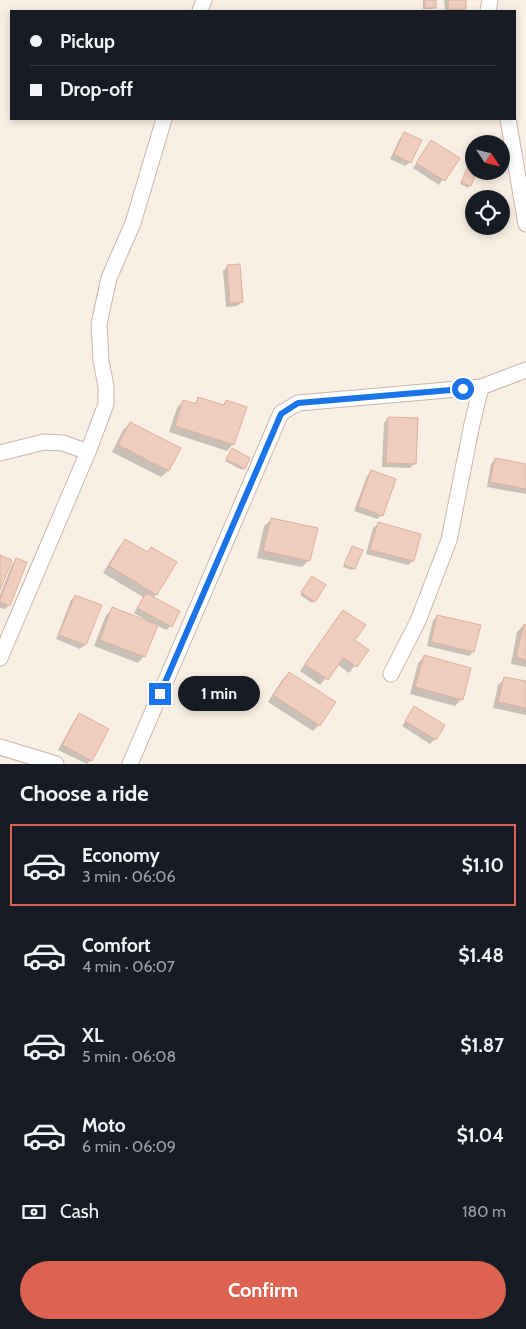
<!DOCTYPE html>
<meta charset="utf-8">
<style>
body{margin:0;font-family:Cabin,sans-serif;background:#20242c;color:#f1f3f6;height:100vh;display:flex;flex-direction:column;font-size:19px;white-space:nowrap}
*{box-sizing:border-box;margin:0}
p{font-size:16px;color:#9ea1a6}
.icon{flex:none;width:28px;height:28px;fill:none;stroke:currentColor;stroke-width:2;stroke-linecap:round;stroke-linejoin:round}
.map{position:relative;height:764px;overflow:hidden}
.details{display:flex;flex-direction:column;background:#171b24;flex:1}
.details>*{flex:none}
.hud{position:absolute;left:10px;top:10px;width:506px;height:110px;border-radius:0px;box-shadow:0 2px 8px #0003;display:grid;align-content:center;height:110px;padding:0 20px;background:#171b24}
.needle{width:32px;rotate:125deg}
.fabs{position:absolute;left:465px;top:135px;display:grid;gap:10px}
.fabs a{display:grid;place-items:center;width:45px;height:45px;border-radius:50%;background:#171b24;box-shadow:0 2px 8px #0003;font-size:25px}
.end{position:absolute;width:22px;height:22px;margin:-11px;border:6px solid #1a73e8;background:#fff;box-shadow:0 0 0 2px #fff}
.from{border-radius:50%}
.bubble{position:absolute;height:35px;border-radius:18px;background:#171b24;box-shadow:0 2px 8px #0003;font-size:16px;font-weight:700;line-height:35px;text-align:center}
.hud b{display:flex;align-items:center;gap:18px;height:48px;font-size:19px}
.hud b+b{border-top:1px solid #363941}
.hud i{width:12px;height:12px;background:#f1f3f6}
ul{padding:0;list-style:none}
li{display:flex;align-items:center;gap:15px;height:82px;margin:0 10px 8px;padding:0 10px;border:2px solid transparent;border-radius:0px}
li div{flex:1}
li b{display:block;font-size:19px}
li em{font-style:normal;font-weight:700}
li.on{border-color:#dc6252}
li>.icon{width:45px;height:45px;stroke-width:1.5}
h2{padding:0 20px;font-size:22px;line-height:60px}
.pay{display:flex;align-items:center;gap:12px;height:55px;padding:0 20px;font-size:19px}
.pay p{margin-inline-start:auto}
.cta{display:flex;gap:10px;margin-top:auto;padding:10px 20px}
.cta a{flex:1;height:58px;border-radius:30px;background:#dc6252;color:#fff;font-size:20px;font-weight:700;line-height:58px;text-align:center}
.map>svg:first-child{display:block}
.shadow{fill:#0003}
.building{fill:#eeccbe;stroke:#dfb19f}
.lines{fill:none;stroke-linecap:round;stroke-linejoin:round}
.minor-casing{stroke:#cbb6ab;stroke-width:17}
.minor{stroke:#fff;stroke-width:15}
.route{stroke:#1a73e8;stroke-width:6}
</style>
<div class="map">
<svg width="526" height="764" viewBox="0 0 526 764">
<rect width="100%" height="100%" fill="#faefe4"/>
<g class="shadow">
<path d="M423,0H435L434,7L433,9H423Z"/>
<path d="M444,0H464L465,8L462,11H445Z"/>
<path d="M405,134L410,162L405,166L390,159L400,138Z"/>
<path d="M431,141L458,158L439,185L413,168Z"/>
<path d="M467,170L476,171L468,188L460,184Z"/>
<path d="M228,266L242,302L237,306L226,307L223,271Z"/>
<path d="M199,399L222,406L226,401L233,444L227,451L169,432L177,408L183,401L193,404Z"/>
<path d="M388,418L414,464L410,468L382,467L384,423Z"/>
<path d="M130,423L179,449L168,471L161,477L112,452L123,430Z"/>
<path d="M232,450L244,468L242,470L225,461Z"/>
<path d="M495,459L526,465V494L487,487L491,464Z"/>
<path d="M371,471L382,515L377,519L354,511L367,476Z"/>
<path d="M271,520L309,560L302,567L257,558L264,526Z"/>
<path d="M378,524L413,561L408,565L366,554L373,528Z"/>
<path d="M126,540L147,553L151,549L156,594L153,598L171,626L166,630L156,625L144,656L138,663L94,646L106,615L113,609L146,621V620L134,613L143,597L103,573L119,547Z"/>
<path d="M352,547L354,568L352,570L343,567Z"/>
<path d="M17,559L9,605L5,609L0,608V595L12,564Z"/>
<path d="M311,579L314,601L312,603L300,595Z"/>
<path d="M76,596L100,606L85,645L80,649L56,639L71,600Z"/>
<path d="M344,611L353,640L367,650L349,673L337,664L320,685L300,671L337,618Z"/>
<path d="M438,616L473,652L469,656L427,646L433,620Z"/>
<path d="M524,625L526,626V667L511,664L517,632Z"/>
<path d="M424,657L462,699L455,706L410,694L418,663Z"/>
<path d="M289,673L319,725L313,731L268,702L282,680Z"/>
<path d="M505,678L526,683V715L493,708L498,685Z"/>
<path d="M414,708L435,739L430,744L402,726Z"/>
<path d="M79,715L91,760L87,764L58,750L75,719Z"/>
</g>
<g class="building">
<rect x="425" y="0" width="11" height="8"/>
<path d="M448,0H466V9L449,10Z"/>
<path d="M404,132L422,140L411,163L394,154Z"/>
<path d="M431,140L460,158L445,181L416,163Z"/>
<path d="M468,166L474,169V171H477L471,186L461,182Z"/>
<path d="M240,264L243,302L230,303L227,265Z"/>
<path d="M198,397L224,405L226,400L247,407L234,445L175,426L183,400L196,404Z"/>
<path d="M388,417L418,418L416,464L386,463Z"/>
<path d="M130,422L181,448L169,471L118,445Z"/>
<path d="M232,448L250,458L245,469L226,459Z"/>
<path d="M495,458L526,464V489L490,482Z"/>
<path d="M371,470L396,479L383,516L358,506Z"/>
<path d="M271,518L318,528L310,561L263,551Z"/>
<path d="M378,522L421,534L414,561L370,550Z"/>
<path d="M125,539L148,552L151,547L177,562L157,595L109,566Z"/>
<path d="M352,546L363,550L355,569L344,565Z"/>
<path d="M0,555L12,560L0,590Z"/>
<path d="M16,558L27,562L10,606L0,602V600Z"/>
<path d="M312,576L326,585L315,602L301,592Z"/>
<path d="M146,593L180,611L172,627L137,608Z"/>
<path d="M75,595L102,605L86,645L59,635Z"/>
<path d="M112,607L158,625L145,657L100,640Z"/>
<path d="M343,610L366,625L355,640L369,650L357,667L343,658L328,680L305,664Z"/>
<path d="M437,615L481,625L474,652L431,642Z"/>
<path d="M524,624L526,625V660L516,657Z"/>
<path d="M424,655L471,668L463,700L415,687Z"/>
<path d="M289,672L336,702L320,726L273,695Z"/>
<path d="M504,677L526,681V708L498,702Z"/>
<path d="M414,706L445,725L436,740L405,721Z"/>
<path d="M79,713L109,729L92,761L62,745Z"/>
</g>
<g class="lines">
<defs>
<g id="minor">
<path d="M200,11L204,0"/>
<path d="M488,11L490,0"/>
<path d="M508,119L526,224"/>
<path d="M0,453L44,442L63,443L88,452"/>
<path d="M0,658L88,452L106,404V387L101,360L99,324L109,278L133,223L164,119"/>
<path d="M391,674L418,621L449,540L472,424L481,387"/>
<path d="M0,747L56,764"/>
<path d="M130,764L281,413L298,403L481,387L526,370"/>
</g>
</defs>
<use href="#minor" class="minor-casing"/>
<use href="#minor" class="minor"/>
</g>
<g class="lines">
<path class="route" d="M160,694L281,414L298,403L463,389"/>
</g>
</svg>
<div class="fabs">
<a><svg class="needle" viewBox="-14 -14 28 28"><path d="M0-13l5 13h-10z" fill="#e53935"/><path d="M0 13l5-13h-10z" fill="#9ea1a6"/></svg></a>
<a><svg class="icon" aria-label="locate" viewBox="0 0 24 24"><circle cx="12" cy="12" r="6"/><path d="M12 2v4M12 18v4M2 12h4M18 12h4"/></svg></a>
</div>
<i class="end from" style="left:463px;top:389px"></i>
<i class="end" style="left:160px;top:694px"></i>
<div class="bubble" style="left:178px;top:676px;width:82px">1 min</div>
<div class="hud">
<b><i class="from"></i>Pickup</b>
<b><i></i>Drop-off</b>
</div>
</div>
<section class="details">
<h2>Choose a ride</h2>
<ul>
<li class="on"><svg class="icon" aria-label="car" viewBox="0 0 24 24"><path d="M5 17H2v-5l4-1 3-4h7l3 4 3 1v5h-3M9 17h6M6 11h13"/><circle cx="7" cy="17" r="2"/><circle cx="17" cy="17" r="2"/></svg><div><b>Economy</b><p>3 min · 06:06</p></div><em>$1.10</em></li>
<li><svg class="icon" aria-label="car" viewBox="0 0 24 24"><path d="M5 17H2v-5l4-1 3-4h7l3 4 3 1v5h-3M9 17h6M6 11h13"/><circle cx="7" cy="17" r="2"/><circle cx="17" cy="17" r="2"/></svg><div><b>Comfort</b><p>4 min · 06:07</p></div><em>$1.48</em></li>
<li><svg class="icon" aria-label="car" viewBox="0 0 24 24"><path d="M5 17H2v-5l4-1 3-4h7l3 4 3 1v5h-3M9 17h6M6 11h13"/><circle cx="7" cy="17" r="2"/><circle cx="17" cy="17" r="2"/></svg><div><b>XL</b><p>5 min · 06:08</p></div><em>$1.87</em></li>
<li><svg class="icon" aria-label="car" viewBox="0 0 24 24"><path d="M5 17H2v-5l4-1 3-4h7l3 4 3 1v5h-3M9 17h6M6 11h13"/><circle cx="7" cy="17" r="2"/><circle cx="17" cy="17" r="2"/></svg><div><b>Moto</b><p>6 min · 06:09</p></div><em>$1.04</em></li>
</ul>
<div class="pay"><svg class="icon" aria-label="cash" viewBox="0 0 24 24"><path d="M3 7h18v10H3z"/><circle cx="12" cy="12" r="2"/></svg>Cash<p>180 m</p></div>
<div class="cta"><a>Confirm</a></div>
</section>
